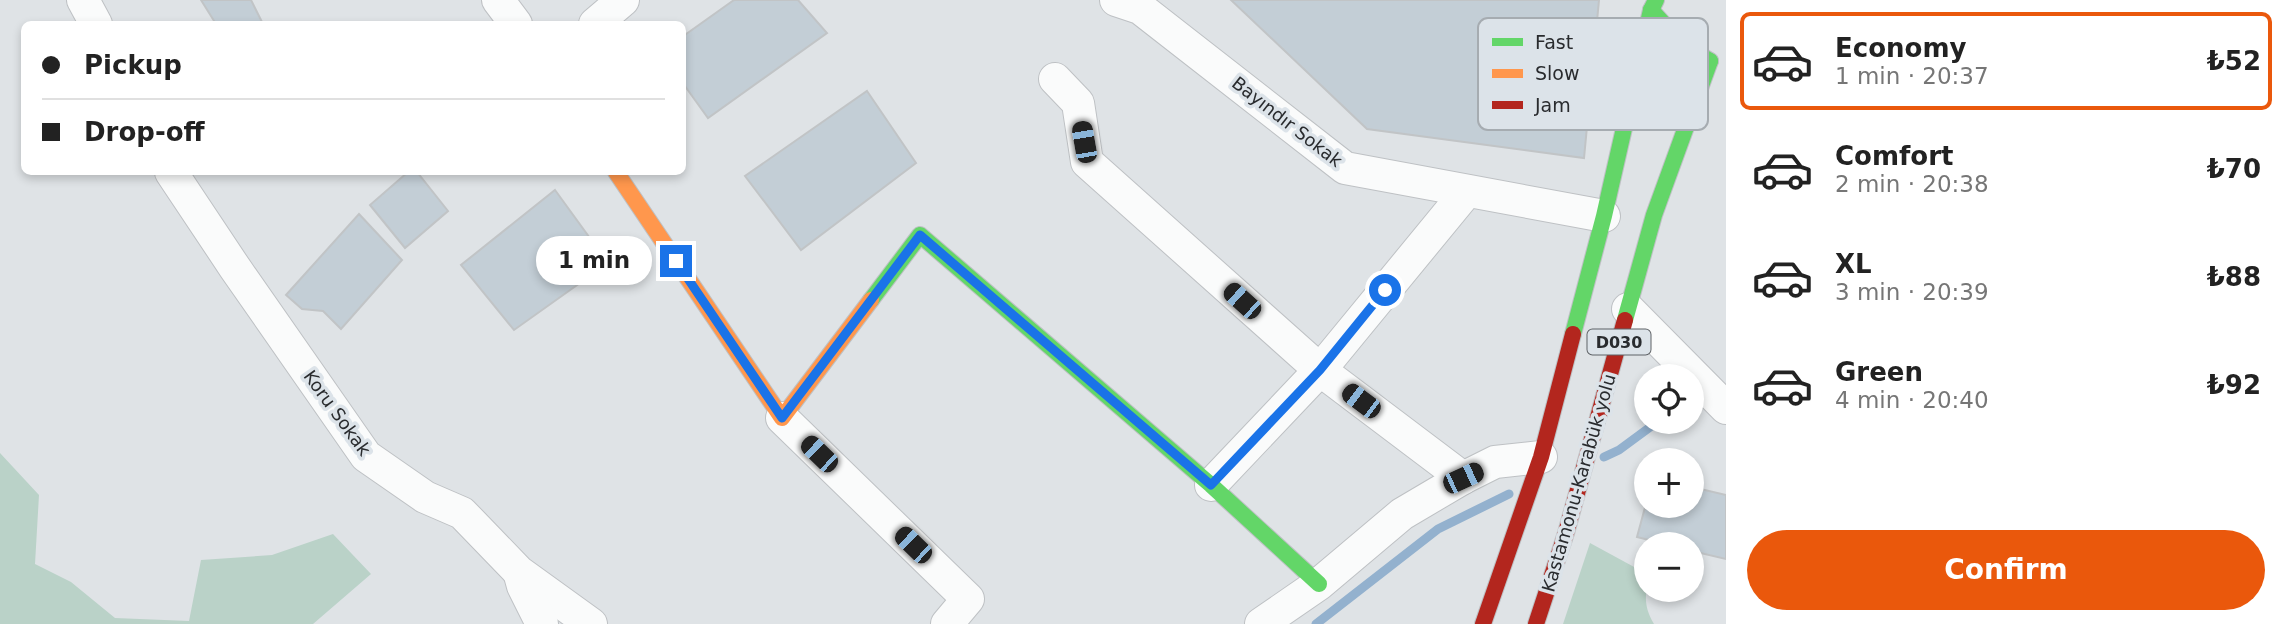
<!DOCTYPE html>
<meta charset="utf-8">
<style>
body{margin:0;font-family:"DejaVu Sans",sans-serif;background:#f6f6f6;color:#222;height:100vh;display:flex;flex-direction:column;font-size:26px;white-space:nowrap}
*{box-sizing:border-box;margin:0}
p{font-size:23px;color:#767676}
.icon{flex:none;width:38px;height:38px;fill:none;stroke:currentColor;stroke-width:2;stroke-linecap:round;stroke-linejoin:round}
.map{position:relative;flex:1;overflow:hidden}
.details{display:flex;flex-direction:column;background:#fff;width:560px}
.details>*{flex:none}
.top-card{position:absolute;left:21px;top:21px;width:665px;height:154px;border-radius:10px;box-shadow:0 4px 10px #0003;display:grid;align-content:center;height:154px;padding:0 21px;background:#fff}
.tools{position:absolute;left:1634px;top:364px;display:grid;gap:14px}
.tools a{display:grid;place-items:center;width:70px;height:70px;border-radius:50%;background:#fff;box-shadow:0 4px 10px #0003;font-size:35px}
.end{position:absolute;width:32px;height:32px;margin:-16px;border:9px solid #1a73e8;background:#fff;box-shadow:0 0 0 4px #fff}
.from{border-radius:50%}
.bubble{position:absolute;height:49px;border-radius:24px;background:#fff;box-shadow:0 4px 10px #0003;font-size:23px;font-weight:700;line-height:49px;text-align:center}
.car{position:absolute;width:21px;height:42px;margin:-21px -10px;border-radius:9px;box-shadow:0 0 5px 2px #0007;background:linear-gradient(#222 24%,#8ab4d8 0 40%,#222 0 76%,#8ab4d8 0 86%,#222 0)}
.top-card b{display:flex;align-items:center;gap:24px;height:66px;font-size:26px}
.top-card b+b{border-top:2px solid #e0e0e0}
.top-card i{width:18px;height:18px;background:#222}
ul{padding:12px 0 0;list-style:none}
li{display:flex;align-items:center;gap:21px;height:98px;margin:0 14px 10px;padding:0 7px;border:4px solid transparent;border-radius:10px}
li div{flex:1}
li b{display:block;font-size:26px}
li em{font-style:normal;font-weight:700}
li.on{border-color:#ea580c}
li>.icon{width:63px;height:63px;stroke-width:1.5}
.action{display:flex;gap:14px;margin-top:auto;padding:14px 21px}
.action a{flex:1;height:80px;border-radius:42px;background:#ea580c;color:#fff;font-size:28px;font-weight:700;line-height:80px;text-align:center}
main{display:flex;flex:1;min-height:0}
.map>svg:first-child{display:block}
.green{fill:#bad2c8}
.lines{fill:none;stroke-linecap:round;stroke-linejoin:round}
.stream{stroke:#93b1ce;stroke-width:9}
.building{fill:#c3ced6;stroke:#c1c4c6;stroke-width:2}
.street-casing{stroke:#bec1c4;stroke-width:34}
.fast-casing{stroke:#bec1c4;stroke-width:18}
.slow-casing{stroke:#bec1c4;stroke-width:18}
.jam-casing{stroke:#bec1c4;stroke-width:18}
.street{stroke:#fafbfb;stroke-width:32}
.fast{stroke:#63d668;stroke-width:16}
.slow{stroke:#ff974d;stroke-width:16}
.jam{stroke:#b3261e;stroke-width:16}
.route{stroke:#1a73e8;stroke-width:9}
.labels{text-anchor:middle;stroke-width:7;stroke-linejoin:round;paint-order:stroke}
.shield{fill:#dce3e9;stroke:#5f6266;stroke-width:2}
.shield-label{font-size:16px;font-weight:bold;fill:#292b2e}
.street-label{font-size:18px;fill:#292b2e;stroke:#dce3e9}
.key{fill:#dce3e9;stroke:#a6acb1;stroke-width:2}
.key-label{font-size:19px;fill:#292b2e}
</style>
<main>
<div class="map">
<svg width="1726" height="624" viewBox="0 0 1726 624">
<rect width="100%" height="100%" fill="#dfe3e6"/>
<g class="green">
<path d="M0,453L39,495L35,564L71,582L115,618L189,621L201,560L272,555L333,534L371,574L313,624H0Z"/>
<path d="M1590,543L1647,574C1647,596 1642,603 1654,624H1563Z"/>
</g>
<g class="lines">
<g class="stream">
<path d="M1604,457L1619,450L1657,422"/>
<path d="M1316,624L1438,529L1509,494"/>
</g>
</g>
<g class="building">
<path d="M201,0H251L263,24H216Z"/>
<path d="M734,0H798L827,33L708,118L682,82V37Z"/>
<path d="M1231,0H1599L1584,158L1367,129Z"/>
<path d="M867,91L916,163L801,250L745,176Z"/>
<path d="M408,172H417L448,211L405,248L370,205Z"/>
<path d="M555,190L608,263L514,330L461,265Z"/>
<path d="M359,214L402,260L341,329L323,311L302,309L286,295Z"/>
<path d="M1692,487L1726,495V559L1692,551V544H1665L1637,537L1647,500V506H1692Z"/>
</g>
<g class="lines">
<defs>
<g id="street">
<path d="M83,0L96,24"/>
<path d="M498,0L516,24"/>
<path d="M1116,0L1140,8L1345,168L1604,216"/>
<path d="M595,24L623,0"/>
<path d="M1055,79L1078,103L1087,162L1320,370L1463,478"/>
<path d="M171,172L235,268L366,456L425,497L462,513L519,572L591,624"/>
<path d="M1628,309L1726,408"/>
<path d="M782,418L968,599L947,624"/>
<path d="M1211,485L1320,370L1467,191"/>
<path d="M520,575L523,586L542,624"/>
<path d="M1261,624L1319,584L1402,514L1463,478L1495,462L1541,457"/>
</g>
<g id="fast">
<path d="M1651,10L1682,44L1710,61"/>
<path d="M871,300L920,235L1211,485L1319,584"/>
<path d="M1625,320L1654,215L1710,61"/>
<path d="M1573,334L1604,216L1651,10L1656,0"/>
</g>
<path id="slow" d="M616,172L782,418L871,300"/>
<g id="jam">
<path d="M1483,624L1541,457L1573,334"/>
<path d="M1536,624L1566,533L1625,320"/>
</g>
</defs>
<use href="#street" class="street-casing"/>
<use href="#fast" class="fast-casing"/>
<use href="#slow" class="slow-casing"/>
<use href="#jam" class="jam-casing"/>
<use href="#street" class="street"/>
<use href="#fast" class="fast"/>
<use href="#slow" class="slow"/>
<use href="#jam" class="jam"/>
</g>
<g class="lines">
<path class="route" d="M676,261L782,418L920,235L1211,485L1320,370L1385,290"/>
</g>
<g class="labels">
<rect class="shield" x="1587.5" y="329.5" width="63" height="25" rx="5"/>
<g class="shield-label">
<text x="1619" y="348">D030</text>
</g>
<g class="street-label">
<text transform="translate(1287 122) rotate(38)" y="6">Bayındır Sokak</text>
<text transform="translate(337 413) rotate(54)" y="6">Koru Sokak</text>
<text transform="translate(1579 483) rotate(-74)" y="6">Kastamonu-Karabük yolu</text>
</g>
</g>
<rect x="1478" y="18" width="230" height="112" rx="10" class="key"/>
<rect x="1492" y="38" width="31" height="8" fill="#63d668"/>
<rect x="1492" y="69" width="31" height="9" fill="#ff974d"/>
<rect x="1492" y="101" width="31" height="8" fill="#b3261e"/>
<g class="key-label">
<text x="1535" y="49">Fast</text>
<text x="1535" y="80">Slow</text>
<text x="1535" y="112">Jam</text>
</g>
</svg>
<div class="tools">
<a><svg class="icon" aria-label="locate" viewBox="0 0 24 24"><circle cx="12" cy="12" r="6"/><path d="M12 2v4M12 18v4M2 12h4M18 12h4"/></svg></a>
<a>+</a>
<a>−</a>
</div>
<i class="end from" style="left:1385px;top:290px"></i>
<i class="end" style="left:676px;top:261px"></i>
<div class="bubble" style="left:536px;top:236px;width:116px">1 min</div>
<i class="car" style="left:1084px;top:142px;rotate:350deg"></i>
<i class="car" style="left:1242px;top:301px;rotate:312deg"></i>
<i class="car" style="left:1361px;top:401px;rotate:307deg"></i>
<i class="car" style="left:819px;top:454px;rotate:314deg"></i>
<i class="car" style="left:1463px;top:478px;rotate:65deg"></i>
<i class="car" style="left:913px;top:545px;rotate:314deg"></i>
<div class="top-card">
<b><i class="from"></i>Pickup</b>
<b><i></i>Drop-off</b>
</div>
</div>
<section class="details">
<ul>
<li class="on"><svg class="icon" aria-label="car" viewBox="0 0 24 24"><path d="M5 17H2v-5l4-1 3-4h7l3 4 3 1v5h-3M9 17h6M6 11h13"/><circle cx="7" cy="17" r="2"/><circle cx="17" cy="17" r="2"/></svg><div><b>Economy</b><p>1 min · 20:37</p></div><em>₺52</em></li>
<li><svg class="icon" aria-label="car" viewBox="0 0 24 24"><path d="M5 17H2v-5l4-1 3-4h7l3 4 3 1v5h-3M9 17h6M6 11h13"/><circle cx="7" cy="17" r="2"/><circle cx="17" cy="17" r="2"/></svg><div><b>Comfort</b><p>2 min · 20:38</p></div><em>₺70</em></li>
<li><svg class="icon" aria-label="car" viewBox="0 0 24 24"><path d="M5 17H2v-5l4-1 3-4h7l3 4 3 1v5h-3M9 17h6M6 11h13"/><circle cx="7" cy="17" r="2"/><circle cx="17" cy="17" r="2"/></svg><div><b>XL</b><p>3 min · 20:39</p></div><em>₺88</em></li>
<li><svg class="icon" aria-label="car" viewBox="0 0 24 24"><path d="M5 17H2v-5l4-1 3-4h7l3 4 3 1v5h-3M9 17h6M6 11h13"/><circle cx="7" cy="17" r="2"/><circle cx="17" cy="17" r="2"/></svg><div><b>Green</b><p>4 min · 20:40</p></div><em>₺92</em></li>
</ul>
<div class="action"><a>Confirm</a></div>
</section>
</main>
